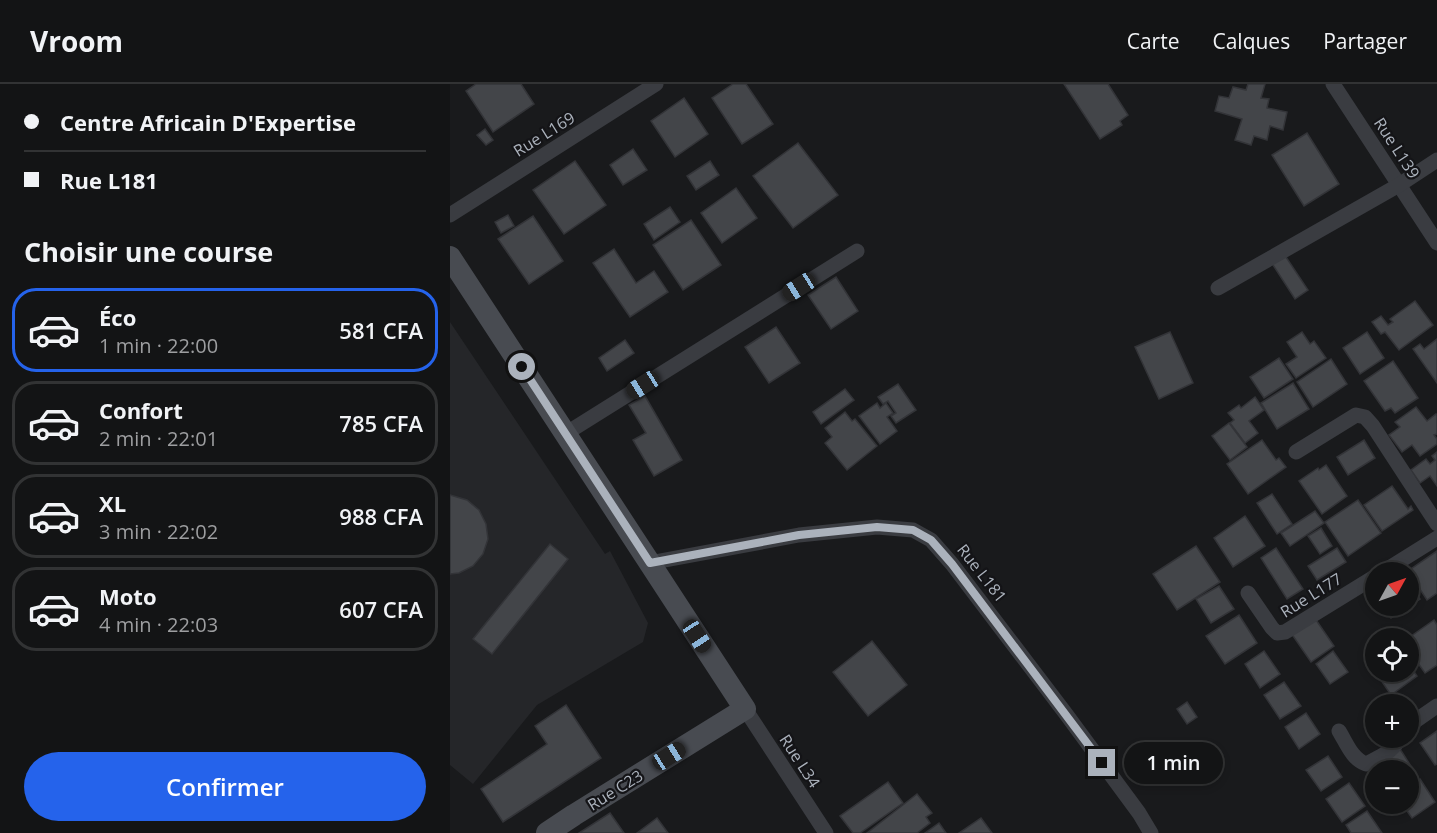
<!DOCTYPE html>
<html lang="fr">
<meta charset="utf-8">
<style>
body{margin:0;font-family:"Open Sans",sans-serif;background:#1c1d1e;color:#f1f3f6;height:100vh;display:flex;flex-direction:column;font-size:22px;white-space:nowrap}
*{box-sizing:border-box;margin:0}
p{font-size:20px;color:#9d9ea0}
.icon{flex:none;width:33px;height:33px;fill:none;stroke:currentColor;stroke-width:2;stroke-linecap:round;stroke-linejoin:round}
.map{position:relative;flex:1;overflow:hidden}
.sheet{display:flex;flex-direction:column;background:#131415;width:450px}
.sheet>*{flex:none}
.guide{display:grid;align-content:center;height:132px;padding:0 24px;background:#131415}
.needle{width:39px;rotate:50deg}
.controls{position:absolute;left:915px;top:478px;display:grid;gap:12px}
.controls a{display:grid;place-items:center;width:54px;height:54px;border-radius:50%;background:#131415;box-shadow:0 3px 9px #0003,0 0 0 2px #323334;font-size:30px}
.end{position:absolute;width:27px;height:27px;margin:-14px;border:8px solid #abb2bc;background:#111;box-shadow:0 0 0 3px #111}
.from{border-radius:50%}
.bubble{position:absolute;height:42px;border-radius:21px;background:#131415;box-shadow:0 3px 9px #0003,0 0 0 2px #323334;font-size:20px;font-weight:600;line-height:42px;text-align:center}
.car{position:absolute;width:18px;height:36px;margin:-18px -9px;border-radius:8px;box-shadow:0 0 4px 2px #0007;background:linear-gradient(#222 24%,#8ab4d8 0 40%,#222 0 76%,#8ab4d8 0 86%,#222 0)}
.guide b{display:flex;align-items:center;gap:21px;height:57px;font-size:22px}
.guide b+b{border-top:2px solid #323334}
.guide i{width:15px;height:15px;background:#f1f3f6}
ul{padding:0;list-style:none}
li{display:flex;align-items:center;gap:18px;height:84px;margin:0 12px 9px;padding:0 12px;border:3px solid #323334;border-radius:24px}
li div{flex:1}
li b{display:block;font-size:22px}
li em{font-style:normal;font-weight:600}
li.on{border-color:#2563eb}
li>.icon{width:54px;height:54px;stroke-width:1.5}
h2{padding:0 24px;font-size:27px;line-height:72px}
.cta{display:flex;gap:12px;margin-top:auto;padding:12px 24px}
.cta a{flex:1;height:69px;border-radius:36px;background:#2563eb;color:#fff;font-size:24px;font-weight:600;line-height:69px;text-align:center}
header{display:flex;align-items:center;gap:36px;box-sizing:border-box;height:84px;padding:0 30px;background:#131415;border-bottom:2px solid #323334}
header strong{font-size:28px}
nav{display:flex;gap:33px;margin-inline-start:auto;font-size:21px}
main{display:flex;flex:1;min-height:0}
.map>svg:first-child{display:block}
.built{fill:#252629}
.building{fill:#434549;stroke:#333438;stroke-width:1.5}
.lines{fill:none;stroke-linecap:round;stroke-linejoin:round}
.street{stroke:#3a3c41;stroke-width:15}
.secondary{stroke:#484b51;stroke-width:22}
.route{stroke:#abb2bc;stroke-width:8}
.labels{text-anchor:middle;stroke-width:4.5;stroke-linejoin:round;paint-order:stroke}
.street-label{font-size:16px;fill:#abb2bc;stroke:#141417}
</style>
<header>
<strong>Vroom</strong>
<nav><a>Carte</a><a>Calques</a><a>Partager</a></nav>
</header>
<main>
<section class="sheet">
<div class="guide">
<b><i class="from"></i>Centre Africain D'Expertise</b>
<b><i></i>Rue L181</b>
</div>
<h2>Choisir une course</h2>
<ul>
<li class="on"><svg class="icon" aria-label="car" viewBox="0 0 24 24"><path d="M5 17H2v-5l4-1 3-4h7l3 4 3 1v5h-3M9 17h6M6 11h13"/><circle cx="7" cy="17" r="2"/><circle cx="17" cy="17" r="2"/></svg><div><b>Éco</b><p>1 min · 22:00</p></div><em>581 CFA</em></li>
<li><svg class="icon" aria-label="car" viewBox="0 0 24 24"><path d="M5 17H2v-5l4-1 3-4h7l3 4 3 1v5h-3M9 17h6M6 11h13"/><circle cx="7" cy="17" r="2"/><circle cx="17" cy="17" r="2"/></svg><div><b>Confort</b><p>2 min · 22:01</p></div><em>785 CFA</em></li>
<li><svg class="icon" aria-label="car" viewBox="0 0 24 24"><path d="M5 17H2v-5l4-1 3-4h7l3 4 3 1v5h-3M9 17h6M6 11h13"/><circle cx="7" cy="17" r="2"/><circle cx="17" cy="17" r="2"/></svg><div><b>XL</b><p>3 min · 22:02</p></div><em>988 CFA</em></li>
<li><svg class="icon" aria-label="car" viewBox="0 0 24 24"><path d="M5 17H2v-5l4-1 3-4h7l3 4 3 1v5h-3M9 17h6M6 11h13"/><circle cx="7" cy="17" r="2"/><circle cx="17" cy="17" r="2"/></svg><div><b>Moto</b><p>4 min · 22:03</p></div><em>607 CFA</em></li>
</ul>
<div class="cta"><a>Confirmer</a></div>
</section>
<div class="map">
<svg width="987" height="749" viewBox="0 0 987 749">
<rect width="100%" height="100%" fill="#191a1c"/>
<path class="built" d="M0,238L155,470L160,467L198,539L193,558L87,621L23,700L0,681Z"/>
<g class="building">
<path d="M26,0H71L84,20L43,48L16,7Z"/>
<path d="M283,0H296L323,40L292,60L262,14Z"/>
<path d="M614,0H658L678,31L670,37L672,41L650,55Z"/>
<path d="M798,0H815L811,14L819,15L817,24L837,28L833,46L820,42L817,56L804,52L801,61L785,56L792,35L765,27L769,12L779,14L783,3L796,6Z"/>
<path d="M234,14L258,50L225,73L201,37Z"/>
<path d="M35,45L43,56L36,61L27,51Z"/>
<path d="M857,49L889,100L854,122L822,71Z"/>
<path d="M348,59L388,111L343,144L303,92Z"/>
<path d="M183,65L197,86L173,101L160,81Z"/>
<path d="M125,77L156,121L114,150L83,106Z"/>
<path d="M260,77L269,91L246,106L237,92Z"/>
<path d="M286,104L307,134L272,159L251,129Z"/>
<path d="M220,123L230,138L204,156L194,140Z"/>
<path d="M58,131L64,142L51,149L45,138Z"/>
<path d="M83,132L113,177L79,200L48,155Z"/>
<path d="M241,136L271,181L233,206L203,161Z"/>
<path d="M164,165L186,199L204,187L218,208L180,233L143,179Z"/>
<path d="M834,170L858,206L845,215L821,178Z"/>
<path d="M386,193L408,227L381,245L358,211Z"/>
<path d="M965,217L983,241L949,266L935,248L931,250L922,238L931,232L938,241L943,238L940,235Z"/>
<path d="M326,243L350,279L319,299L295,263Z"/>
<path d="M720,248L743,299L709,315L685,263Z"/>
<path d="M852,248L860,260L864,257L876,274L846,294L836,280L847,273L837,258Z"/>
<path d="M917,248L934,274L910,290L893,264Z"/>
<path d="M987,255V299L963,265L970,260L974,265Z"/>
<path d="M175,256L184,269L157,287L149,274Z"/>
<path d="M829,274L843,295L814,314L800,293Z"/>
<path d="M881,275L897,300L863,323L847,298Z"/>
<path d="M943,277L968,314L945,329L941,324L935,327L914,297Z"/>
<path d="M843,299L859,325L827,345L811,319Z"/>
<path d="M448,300L466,326L446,339L441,332L446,329L438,317L433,320L428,313Z"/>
<path d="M395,305L404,316L371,340L363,328Z"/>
<path d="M195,312L232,376L204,392L183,356L196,349L179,321Z"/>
<path d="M805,313L814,326L799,337L808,349L795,359L780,339L784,336L778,329L789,321L791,324Z"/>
<path d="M427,319L430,324L436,319L443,329L437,333L447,347L430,360L409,332Z"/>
<path d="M966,323L977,337L986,330L987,332V350L984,351L987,355V360L970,372L962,361L952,368L939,351L950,343L945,338Z"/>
<path d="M395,328L402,337L405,335L427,362L397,386L375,359L382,353L375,344Z"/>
<path d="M779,339L797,363L780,376L762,352Z"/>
<path d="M812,356L826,376L829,374L836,383L798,410L777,380Z"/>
<path d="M914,356L925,374L898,391L887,373Z"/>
<path d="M987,368V402L980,392L970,399L961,386L976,375L980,380L985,376L982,372Z"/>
<path d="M876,381L897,412L872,430L849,397L868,384L869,386Z"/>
<path d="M942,402L958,425L961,422L963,426L932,447L914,421Z"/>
<path d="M822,410L842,440L827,450L807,419Z"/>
<path d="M0,411L17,416L29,426L36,440L38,455L33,470L23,482L9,489L0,490Z"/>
<path d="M908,416L931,449L898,472L875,438Z"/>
<path d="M865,427L874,439L840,462L831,449Z"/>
<path d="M795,432L815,462L783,483L764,454Z"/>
<path d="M871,444L882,462L870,470L858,452Z"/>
<path d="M100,460L118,475L42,570L23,555Z"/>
<path d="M746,462L770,498L727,526L703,490Z"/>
<path d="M826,464L853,505L837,515L811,474Z"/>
<path d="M887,464L896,478L867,496L858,482Z"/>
<path d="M987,467V509L977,516L958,487Z"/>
<path d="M958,498L970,515L941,534L932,522H958Z"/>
<path d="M769,502L784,525L761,539L746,515Z"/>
<path d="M789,531L807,559L775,580L756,552Z"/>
<path d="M864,533L884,562L861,578L841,549Z"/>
<path d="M984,536L987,541V581L975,589L958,565V555H957Z"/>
<path d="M422,557L457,601L418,632L383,588Z"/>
<path d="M814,567L830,590L810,604L795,580Z"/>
<path d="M883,567L898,588L880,600L866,580Z"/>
<path d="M926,576V588H958V579L967,592L941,611L920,580Z"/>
<path d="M834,598L851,622L830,635L814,611Z"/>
<path d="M737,618L747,633L737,640L727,625Z"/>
<path d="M116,621L151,674L53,738L31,705L97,660L85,642Z"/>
<path d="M856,629L870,650L849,665L835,643Z"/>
<path d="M987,647V680L985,681L970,659Z"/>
<path d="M950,665L964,687L958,691V687H930L927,681Z"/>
<path d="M878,672L892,693L871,707L856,686Z"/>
<path d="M970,695L985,718L962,734L952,720H958V703Z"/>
<path d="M438,698L453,719L410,749H403L390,732Z"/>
<path d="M899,699L915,722L892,738L876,715Z"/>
<path d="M467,710L482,729L476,733L480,739L467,749H417Z"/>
<path d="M917,727L932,749H901L896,741Z"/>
<path d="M160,729L174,749H129Z"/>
<path d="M207,734L218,749H187Z"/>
<path d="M531,734L542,749H509Z"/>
<path d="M489,739L496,749H475Z"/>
</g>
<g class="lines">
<g class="street">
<path d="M883,0L987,159"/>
<path d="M0,131L206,0"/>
<path d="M768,204L949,101L987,76"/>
<path d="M115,350L407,167"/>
<path d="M846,368L906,331L915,333L923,342L987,440"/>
<path d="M199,479L349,451L427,443L463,446L481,456L502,480L616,630L689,729L701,749"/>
<path d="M931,489L987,454"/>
<path d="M798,509L822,544L827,549L835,548L926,492"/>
<path d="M295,625L376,749"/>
<path d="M958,642L987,622"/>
<path d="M889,647C897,660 902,675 916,680C929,673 943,668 950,654"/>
</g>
<path class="secondary" d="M0,173L295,625L124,731L97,749"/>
</g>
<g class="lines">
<path class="route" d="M72,283L200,479L349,451L427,443L463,446L481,456L502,480L652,679"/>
</g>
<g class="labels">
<g class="street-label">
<text transform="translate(94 50) rotate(-32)" y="6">Rue L169</text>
<text transform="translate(947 64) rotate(57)" y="6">Rue L139</text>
<text transform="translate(532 489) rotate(52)" y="6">Rue L181</text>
<text transform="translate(861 511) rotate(-32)" y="6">Rue L177</text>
<text transform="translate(350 677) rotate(57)" y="6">Rue L34</text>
<text transform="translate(165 706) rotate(-32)" y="6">Rue C23</text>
</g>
</g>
</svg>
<div class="controls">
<a><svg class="needle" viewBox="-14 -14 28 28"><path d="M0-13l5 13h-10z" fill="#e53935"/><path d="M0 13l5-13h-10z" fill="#9d9ea0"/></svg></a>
<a><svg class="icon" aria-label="locate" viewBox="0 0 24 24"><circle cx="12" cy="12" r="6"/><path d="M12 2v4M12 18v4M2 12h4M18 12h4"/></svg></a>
<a>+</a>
<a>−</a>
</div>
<i class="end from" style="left:72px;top:283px"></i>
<i class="end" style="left:652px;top:679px"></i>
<div class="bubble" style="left:674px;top:658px;width:99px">1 min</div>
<i class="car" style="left:349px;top:203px;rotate:238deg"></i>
<i class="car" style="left:193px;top:301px;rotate:238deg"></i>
<i class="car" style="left:247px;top:552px;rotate:147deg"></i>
<i class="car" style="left:219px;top:672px;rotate:58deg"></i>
</div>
</main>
